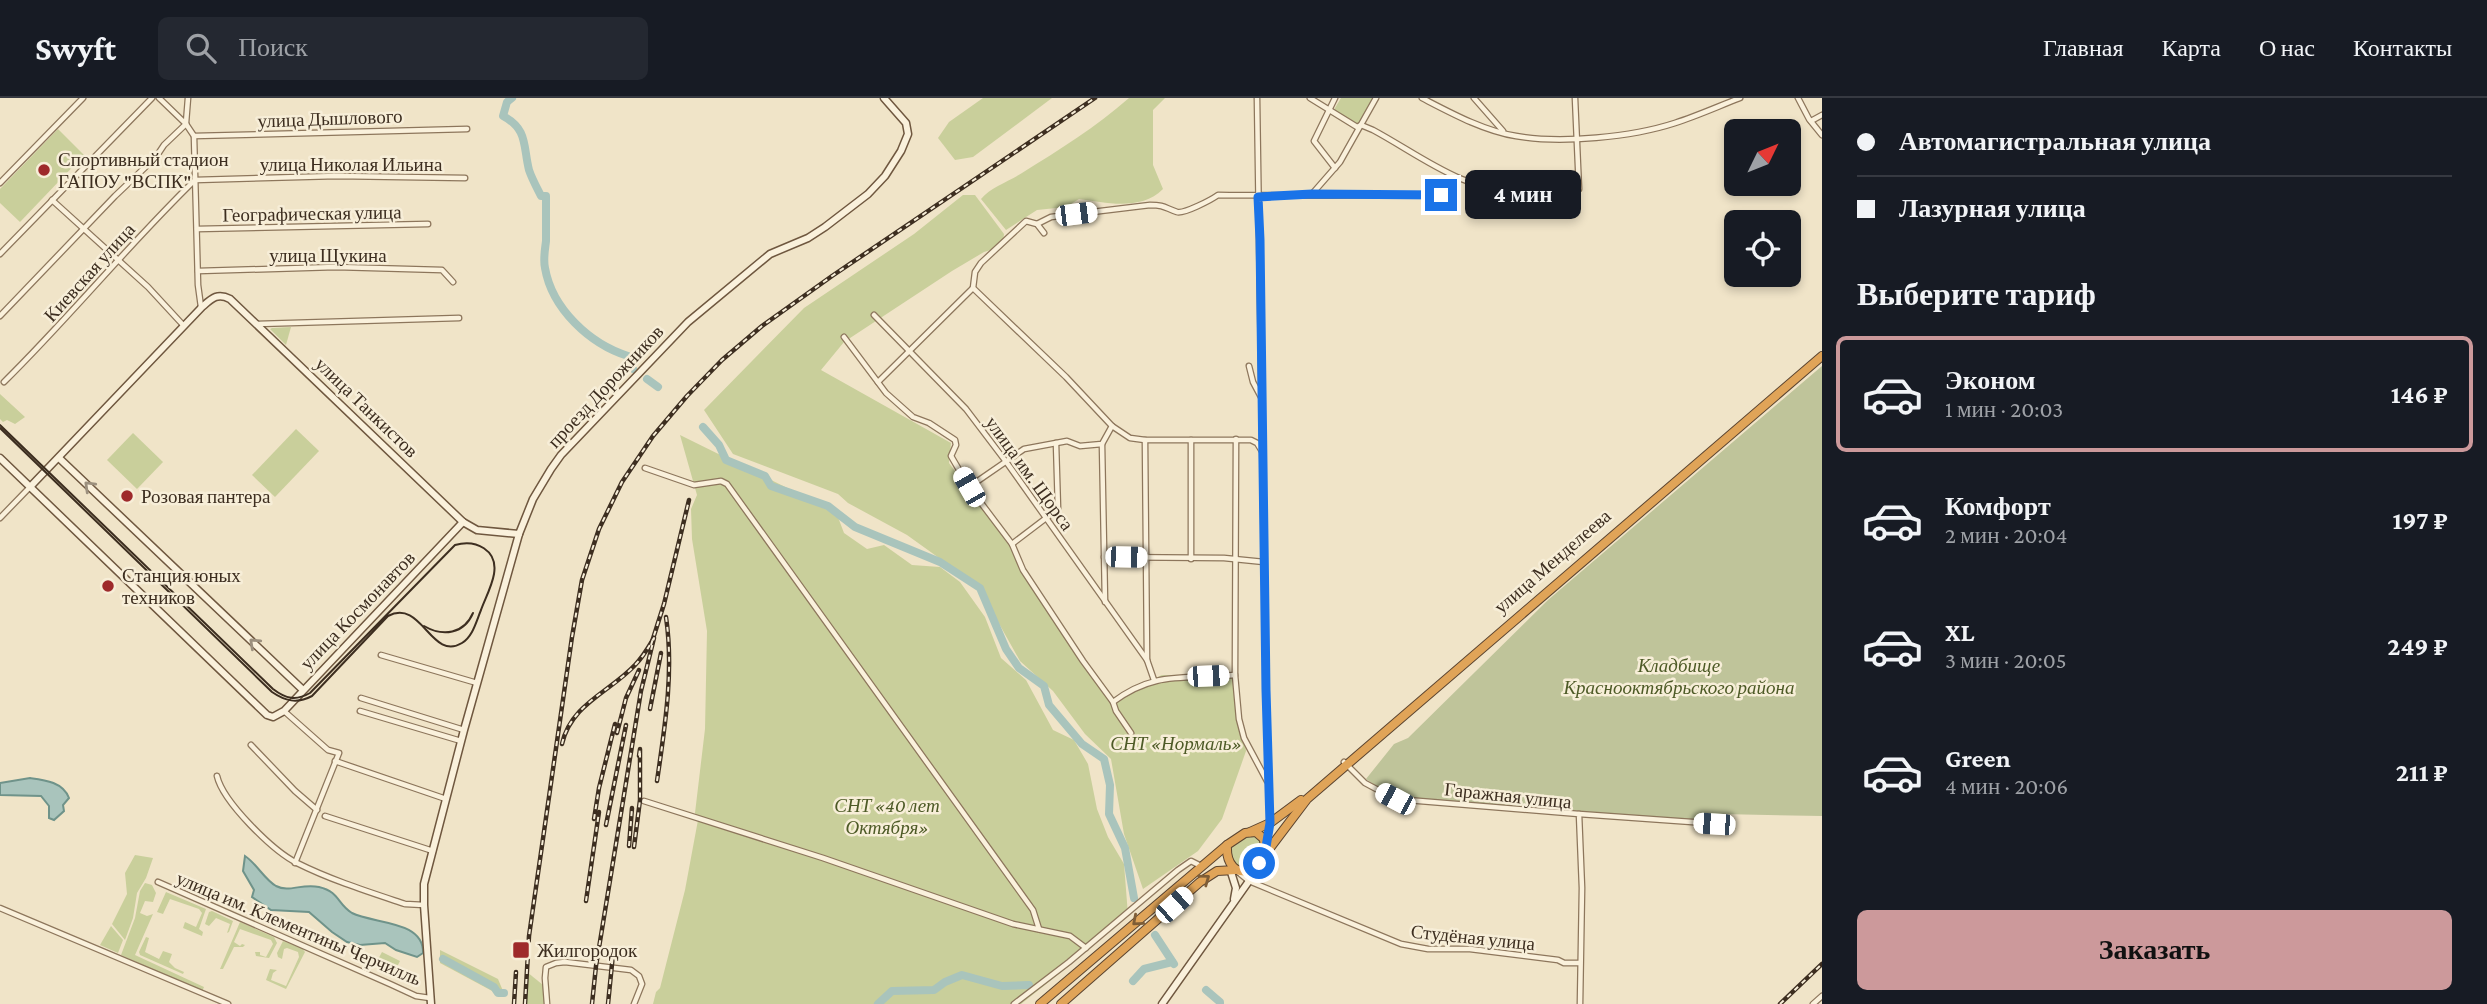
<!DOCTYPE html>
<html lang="ru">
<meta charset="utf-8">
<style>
body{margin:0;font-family:"Crimson Pro",serif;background:#242831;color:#f1f3f6;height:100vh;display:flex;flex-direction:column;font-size:26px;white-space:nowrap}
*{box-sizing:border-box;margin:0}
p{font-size:23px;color:#9ea1a6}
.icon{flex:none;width:38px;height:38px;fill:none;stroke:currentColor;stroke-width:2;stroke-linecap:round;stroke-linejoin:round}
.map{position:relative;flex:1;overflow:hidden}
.sheet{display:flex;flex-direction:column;background:#171b24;width:665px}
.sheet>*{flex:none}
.guide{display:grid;align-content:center;height:154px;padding:0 35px;background:#171b24}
.needle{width:46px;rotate:47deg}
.controls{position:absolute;left:1724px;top:21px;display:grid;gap:14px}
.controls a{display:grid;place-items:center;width:77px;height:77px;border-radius:10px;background:#171b24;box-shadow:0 4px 10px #0003;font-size:35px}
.end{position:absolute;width:32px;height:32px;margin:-16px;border:9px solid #1a73e8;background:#fff;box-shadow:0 0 0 4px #fff}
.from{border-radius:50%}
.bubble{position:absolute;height:49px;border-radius:10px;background:#171b24;box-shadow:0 4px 10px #0003;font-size:23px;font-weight:700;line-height:49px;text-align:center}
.car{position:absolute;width:21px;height:42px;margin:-21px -10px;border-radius:9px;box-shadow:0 0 5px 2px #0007;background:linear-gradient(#fff 24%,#345 0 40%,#fff 0 76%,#345 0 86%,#fff 0)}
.guide b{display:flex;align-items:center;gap:24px;height:66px;font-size:26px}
.guide b+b{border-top:2px solid #363941}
.guide i{width:18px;height:18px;background:#f1f3f6}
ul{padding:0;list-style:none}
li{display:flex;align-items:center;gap:21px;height:116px;margin:0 14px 10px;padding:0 21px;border:4px solid transparent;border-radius:10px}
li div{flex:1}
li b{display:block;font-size:26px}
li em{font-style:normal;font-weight:700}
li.on{border-color:#cc999b}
li>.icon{width:63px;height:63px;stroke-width:1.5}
h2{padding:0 35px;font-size:32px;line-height:84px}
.action{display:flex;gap:14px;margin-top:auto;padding:14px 35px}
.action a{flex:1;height:80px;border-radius:10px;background:#cc999b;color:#111;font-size:28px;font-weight:700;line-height:80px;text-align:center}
header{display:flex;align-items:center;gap:42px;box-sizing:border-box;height:98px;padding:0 35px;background:#171b24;border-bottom:2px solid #363941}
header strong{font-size:33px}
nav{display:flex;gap:38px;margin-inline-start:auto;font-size:24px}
.search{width:490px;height:63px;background:#242831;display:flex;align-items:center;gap:18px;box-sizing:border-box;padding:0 24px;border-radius:10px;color:#9ea1a6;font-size:26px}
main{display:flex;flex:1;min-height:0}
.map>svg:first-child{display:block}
.green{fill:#c9cf9b}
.cemetery{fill:#bfc49a}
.water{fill:#a9c4bc;stroke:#6f938a;stroke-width:2}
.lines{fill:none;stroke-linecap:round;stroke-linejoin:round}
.river{stroke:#a9c4bc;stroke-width:8}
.street-casing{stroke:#8d765c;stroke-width:7}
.secondary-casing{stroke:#6f573f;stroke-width:9}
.highway-casing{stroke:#5b4430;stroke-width:10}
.street{stroke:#faf1dc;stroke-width:4.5}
.secondary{stroke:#faf1dc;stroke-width:6}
.highway{stroke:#e0a458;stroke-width:8}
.tram{stroke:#3d2e20;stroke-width:2}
.rail-casing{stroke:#3d2e20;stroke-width:4.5}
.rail{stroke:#f7eed8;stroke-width:2;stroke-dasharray:5;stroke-linecap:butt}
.oneway{stroke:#9c907e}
.oneway2{stroke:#7e5d36}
.route{stroke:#1a73e8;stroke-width:9}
.poi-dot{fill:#9e2a2b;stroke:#f7eed8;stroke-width:2.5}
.labels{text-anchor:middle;stroke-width:5;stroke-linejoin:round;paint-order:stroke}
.street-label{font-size:19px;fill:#3d2e20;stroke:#f7eed8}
.poi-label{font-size:19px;fill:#3d2e20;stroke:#f7eed8;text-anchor:start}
.park-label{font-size:19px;font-style:italic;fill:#4d5a26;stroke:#f7eed8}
</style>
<header>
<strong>Swyft</strong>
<div class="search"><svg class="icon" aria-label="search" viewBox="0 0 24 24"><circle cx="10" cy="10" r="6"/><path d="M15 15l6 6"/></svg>Поиск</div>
<nav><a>Главная</a><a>Карта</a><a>О нас</a><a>Контакты</a></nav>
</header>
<main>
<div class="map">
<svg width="1822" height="906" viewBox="0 0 1822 906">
<rect width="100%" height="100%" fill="#f0e4c8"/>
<g class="green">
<path d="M983,0H1052L973,59L955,62L938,40L949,24Z"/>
<path d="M1129,0H1165L1153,12V67L1163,91C1141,113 1107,105 1079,101L1066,109L1037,112L1006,132L981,101C991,89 1008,84 1022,75C1059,52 1096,29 1129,0Z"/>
<path d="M1341,0H1374L1357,31L1332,15Z"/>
<path d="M58,31L84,57L20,124L0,105V91Z"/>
<path d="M963,97H975L1004,136L1003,144L997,150L984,154L952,173L844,244L821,272L951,345L949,365L1012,451L1110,602L1162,577L1236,579L1246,653L1222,721L1198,753L1143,791L1124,736L1111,661L1085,636L1053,593L1020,563L978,488L907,437L848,405L838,396L733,356L704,312L804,210L914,136Z"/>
<path d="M291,229L286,247L270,231L272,230Z"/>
<path d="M0,296L25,319L15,326L7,322L3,324L0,321Z"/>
<path d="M296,331L319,353L275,399L252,377Z"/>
<path d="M133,335L163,364L137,391L107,362Z"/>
<path d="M680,337L836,414L844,435L867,451L884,447L912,467L940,469L960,484L985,519L1001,560L1026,582L1053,632L1074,642L1088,666L1097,711L1108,739L1124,766L1128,817L1069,868L1021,906H653L656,894L660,890L685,792L698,722L695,715L705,631L707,533L692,441L691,411L697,397Z"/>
<path d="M1254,736L1262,740V752L1250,770L1237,769L1229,756C1233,743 1243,741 1254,736Z"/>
<path d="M135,757L153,760L146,780L137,795L133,820L125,842L112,826L127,796L125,775Z"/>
<path d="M145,785L152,787L156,795L153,804L145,803L140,815L147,818L153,816L135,857L204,889L202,894L121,857L135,820L140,793Z"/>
<path d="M166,794L206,811L199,831L203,834L202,838L183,830L185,824L196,829L202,815L199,811L170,801L163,816L157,814Z"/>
<path d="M212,813L233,823L229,834L227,835L230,826L216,820L209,828L205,826L209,814Z"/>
<path d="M240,824L274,839L277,845L269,860L256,858L255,854H260V857L266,859L273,846L271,842L240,831L234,844L240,848L242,846L245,847L243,849H234L223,871H220Z"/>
<path d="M111,828L123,842L118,855L100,847Z"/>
<path d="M146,839L149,840L145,854L159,861L163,853L172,856L169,864L175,870L184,874L183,876L140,857L139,854Z"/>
<path d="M283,843L302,850L305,854L286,891L266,882L270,871L277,872L273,875L271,882L286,888L299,859L298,854L287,850L284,851L282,861L278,859L277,855Z"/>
<path d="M440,852L498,881L503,893L494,894L440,865Z"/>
<path d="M382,854L400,863L394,875L376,865Z"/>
<path d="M527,874L543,887L545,906H527Z"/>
</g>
<path class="cemetery" d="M1822,268V718L1720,716L1719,725L1400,699L1382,692L1366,681L1394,646L1408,640L1548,502Z"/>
<g class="water">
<path d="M30,680C45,682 63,684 69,700L63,707L64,713L54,722L49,720V708L41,698L0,697V685Z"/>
<path d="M245,758C257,766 264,781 276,788C289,795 302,785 319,789C340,794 337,806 352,815C373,826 424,822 423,855L417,859L396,852L385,845L360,847L347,844L332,834L309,814L271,812L252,799L254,792L243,773Z"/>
</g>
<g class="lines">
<g class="river">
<path d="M512,0L507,4L503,18C528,31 523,48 529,72C532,81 537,90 541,98H546C546,113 546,128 546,143C545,152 543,161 545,170C552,211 590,246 628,258V267L633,271"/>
<path d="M647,281L658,289"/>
<path d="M703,329L719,347L726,362L765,378L771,388L828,408L855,429L940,464L980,490L1006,551L1019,570L1044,588L1049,607L1082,646L1104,661L1110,687L1109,716L1125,750L1134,800"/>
<path d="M1155,837L1174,866"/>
<path d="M443,861L494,889L498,895H504"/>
<path d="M1133,883L1144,871L1172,864"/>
<path d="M1206,892L1220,904V906"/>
<path d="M878,906L892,893L934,892L945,884L962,877L1002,888L1029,887"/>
</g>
<defs>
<g id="street">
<path d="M159,0L186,26L194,38L198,187L201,209"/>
<path d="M1257,0L1266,592L1270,725L1266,746"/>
<path d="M1310,0L1357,29L1361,27L1373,32C1401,47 1429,67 1459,80C1492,95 1543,91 1579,91L1575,0"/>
<path d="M1335,0L1314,43L1335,70"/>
<path d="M1422,0C1451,15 1484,33 1516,38C1561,46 1632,39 1675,25C1697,18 1719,8 1740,0"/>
<path d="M1474,0L1503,33"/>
<path d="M1798,0L1809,21L1822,37"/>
<path d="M1811,23L1822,17"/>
<path d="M186,25L188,0"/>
<path d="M194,38L467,31"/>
<path d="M0,85L83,0"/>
<path d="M1312,96L1340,64L1376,0"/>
<path d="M52,102L148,189L184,228"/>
<path d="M1037,126L1051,119L1150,107C1165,107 1165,110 1177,114C1184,116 1211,102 1218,97C1292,98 1367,97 1441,97"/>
<path d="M197,131L428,126"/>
<path d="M1044,135L1037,126L1026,123L981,165L975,174L973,190L1066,279L1112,328"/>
<path d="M0,156L152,0"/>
<path d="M198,173L336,169L442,172L453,184"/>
<path d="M874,217L966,311L1007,365L1147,562"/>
<path d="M0,218L115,98L156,59L164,47L186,26"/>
<path d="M257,226L459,220"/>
<path d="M844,239L886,295L913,319L929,325L955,342L956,347L951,358L969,389L1012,446L1023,472L1083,563L1113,604L1116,613L1131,635"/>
<path d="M1249,268L1253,284L1261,299"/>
<path d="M4,284C70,219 128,147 195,82L337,78L465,80"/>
<path d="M878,284L973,190"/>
<path d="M1236,341L1235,577L1239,621L1244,640L1267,683"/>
<path d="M1145,342L1147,562L1154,582"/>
<path d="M1102,346L1105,504"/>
<path d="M645,370L694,387L721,383L727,386L1033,812L1039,831"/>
<path d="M969,389L1024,351L1067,343L1080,348L1102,346L1112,328L1130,340L1145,342H1251L1257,345L1263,355"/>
<path d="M0,420L30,389"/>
<path d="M1012,446L1058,411L1056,345"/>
<path d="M1104,459L1224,460L1264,464"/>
<path d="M1191,461V342"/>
<path d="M381,557L477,585"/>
<path d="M361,600L464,632"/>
<path d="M1113,604C1156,572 1185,582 1235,577"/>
<path d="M284,613L328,652L339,655L295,765"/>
<path d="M360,613L461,643"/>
<path d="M251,647L295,693L317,712"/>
<path d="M335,663L446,701"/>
<path d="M1344,664L1365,685L1395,701L1579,716L1582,790L1580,906"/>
<path d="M217,678C223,704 273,753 297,765C331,782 369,794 405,806L424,807"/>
<path d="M644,703L823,760L1013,826L1070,838L1086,850"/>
<path d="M1579,716L1720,726"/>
<path d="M325,718L433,753"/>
<path d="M1238,774L1249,783L1401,846L1428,851H1470L1558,862L1564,865H1580"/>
<path d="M158,784L390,886L416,898L430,900"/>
<path d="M0,810L228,906"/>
<path d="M547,906L545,880L546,869L556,865L565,864L631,872L639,878L642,886L634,906"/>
<path d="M1014,906L1069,864L1178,772L1191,763L1201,768"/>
<path d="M1813,906L1822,898"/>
</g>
<g id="secondary">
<path d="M0,360L267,617L273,619L284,613L463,424"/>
<path d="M59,360L303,592"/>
<path d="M30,389L202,209C211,201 217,194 230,201L463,424L477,432L519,436"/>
<path d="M1230,771L1236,790L1234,801"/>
<path d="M431,906L424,807V786L464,632L519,436L533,401L551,371L561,357L688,224L770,156L808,140L825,129L868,96L885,78L901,53L908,36L906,25L884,0"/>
<path d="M1162,906L1249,783L1254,771"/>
</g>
<g id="highway">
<path d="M1250,734L1270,725L1301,702"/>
<path d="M1265,755L1264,741L1256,734L1245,735L1227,747C1226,765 1235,779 1254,771L1307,701L1822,258"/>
<path d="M1040,906L1227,747"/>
<path d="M1061,906L1200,784L1217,773L1236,772"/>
</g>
</defs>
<use href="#street" class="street-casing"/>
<use href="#secondary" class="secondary-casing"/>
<use href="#highway" class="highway-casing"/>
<use href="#street" class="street"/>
<use href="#secondary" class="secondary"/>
<use href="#highway" class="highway"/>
<g class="tram">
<path d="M0,327L273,591C286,601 296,603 310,595L455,447C476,441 498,452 494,476C492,488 485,501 481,512C476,524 473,538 462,545C431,564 422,500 388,518L312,598C297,606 285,603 272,594L0,330"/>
<path d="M424,528C443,539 464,536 473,515"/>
</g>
<defs>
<g id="rail">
<path d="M651,547L664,506L689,402"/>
<path d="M650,611L661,555"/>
<path d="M617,635L626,600L639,572"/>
<path d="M562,646C571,606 610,594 635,567C643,559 648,550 654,540L641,593L596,868L592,906"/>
<path d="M657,683C665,628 674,573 666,519"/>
<path d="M594,721L599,690L615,626"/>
<path d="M606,727L626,627"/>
<path d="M629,748L632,710"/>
<path d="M634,749L640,702V651L639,658"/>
<path d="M586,803L599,714"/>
<path d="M514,906L516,874"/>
<path d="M525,906L529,838L572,539L582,482L599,431L622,384L653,338L687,298L722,262L762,228L832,178L1095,0"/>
<path d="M608,906L613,856"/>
<path d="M1780,906L1822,866"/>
</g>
</defs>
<use href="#rail" class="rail-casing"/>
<use href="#rail" class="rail"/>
</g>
<defs><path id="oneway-chevron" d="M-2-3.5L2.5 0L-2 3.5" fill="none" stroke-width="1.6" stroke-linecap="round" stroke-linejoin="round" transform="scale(1.75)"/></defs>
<g class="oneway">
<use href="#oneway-chevron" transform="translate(89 388) rotate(-136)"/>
<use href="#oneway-chevron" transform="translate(254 545) rotate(-137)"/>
</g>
<g class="oneway2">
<use href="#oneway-chevron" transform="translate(1205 781) rotate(-36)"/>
<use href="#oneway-chevron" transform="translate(1137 823) rotate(139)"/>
</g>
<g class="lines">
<path class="route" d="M1259,765L1265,755L1270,725L1266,592L1260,142L1258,99L1312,96L1441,97"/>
</g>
<g class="poi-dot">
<circle cx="44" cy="72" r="7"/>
<circle cx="127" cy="398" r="7"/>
<circle cx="108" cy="488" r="7"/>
<rect x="512" y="843" width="18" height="18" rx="3.5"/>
</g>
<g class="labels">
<g class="street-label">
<text transform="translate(330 20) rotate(-2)" y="7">улица Дышлового</text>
<text x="351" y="73">улица Николая Ильина</text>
<text transform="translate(312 115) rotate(-1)" y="7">Географическая улица</text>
<text x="328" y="164">улица Щукина</text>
<text transform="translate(89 174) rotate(-48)" y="7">Киевская улица</text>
<text transform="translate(605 288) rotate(-47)" y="7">проезд Дорожников</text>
<text transform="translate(367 309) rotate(44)" y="7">улица Танкистов</text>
<text transform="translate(1030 375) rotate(54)" y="7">улица им. Щорса</text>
<text transform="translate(1552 463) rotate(-41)" y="7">улица Менделеева</text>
<text transform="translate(357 512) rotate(-46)" y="7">улица Космонавтов</text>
<text transform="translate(1508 697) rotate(6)" y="7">Гаражная улица</text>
<text transform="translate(299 830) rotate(23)" y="7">улица им. Клементины Черчилль</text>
<text transform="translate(1473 839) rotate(6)" y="7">Студёная улица</text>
</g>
<g class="poi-label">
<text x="58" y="68">Спортивный стадион<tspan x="58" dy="22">ГАПОУ "ВСПК"</tspan></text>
<text x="141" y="405">Розовая пантера</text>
<text x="122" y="484">Станция юных<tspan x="122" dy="22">техников</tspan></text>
<text x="537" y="859">Жилгородок</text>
</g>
<g class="park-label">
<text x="1679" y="574">Кладбище<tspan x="1679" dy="22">Краснооктябрьского района</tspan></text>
<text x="1176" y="652">СНТ «Нормаль»</text>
<text x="887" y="714">СНТ «40 лет<tspan x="887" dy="22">Октября»</tspan></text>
</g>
</g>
</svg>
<div class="controls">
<a><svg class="needle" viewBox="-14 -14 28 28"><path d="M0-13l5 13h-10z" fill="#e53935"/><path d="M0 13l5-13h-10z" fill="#9ea1a6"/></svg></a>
<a><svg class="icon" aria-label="locate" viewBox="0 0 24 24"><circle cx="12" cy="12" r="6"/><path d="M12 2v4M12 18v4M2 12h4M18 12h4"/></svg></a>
</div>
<i class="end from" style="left:1259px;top:765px"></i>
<i class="end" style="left:1441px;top:97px"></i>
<div class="bubble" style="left:1465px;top:72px;width:116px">4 мин</div>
<i class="car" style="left:1076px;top:116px;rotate:83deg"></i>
<i class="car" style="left:969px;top:389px;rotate:330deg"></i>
<i class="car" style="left:1126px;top:459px;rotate:91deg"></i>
<i class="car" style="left:1208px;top:578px;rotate:88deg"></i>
<i class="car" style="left:1395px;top:701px;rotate:298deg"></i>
<i class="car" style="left:1714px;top:726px;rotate:274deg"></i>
<i class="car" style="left:1174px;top:807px;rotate:48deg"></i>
</div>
<section class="sheet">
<div class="guide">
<b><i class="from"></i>Автомагистральная улица</b>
<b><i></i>Лазурная улица</b>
</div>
<h2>Выберите тариф</h2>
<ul>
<li class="on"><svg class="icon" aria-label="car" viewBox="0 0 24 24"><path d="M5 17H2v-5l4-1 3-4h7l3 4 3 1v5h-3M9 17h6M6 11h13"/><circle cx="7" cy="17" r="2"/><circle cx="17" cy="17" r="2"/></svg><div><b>Эконом</b><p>1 мин · 20:03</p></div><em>146 ₽</em></li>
<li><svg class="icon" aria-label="car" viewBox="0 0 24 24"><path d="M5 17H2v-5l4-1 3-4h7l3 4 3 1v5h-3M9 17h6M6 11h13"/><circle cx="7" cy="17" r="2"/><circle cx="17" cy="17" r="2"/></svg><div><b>Комфорт</b><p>2 мин · 20:04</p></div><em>197 ₽</em></li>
<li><svg class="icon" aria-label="car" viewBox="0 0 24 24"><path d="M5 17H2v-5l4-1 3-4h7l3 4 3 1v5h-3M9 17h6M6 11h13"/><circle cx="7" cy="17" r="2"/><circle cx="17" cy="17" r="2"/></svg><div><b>XL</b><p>3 мин · 20:05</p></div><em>249 ₽</em></li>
<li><svg class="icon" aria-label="car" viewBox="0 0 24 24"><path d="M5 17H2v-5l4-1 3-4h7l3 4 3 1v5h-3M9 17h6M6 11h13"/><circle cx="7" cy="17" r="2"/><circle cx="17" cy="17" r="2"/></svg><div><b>Green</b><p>4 мин · 20:06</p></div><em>211 ₽</em></li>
</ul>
<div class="action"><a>Заказать</a></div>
</section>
</main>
